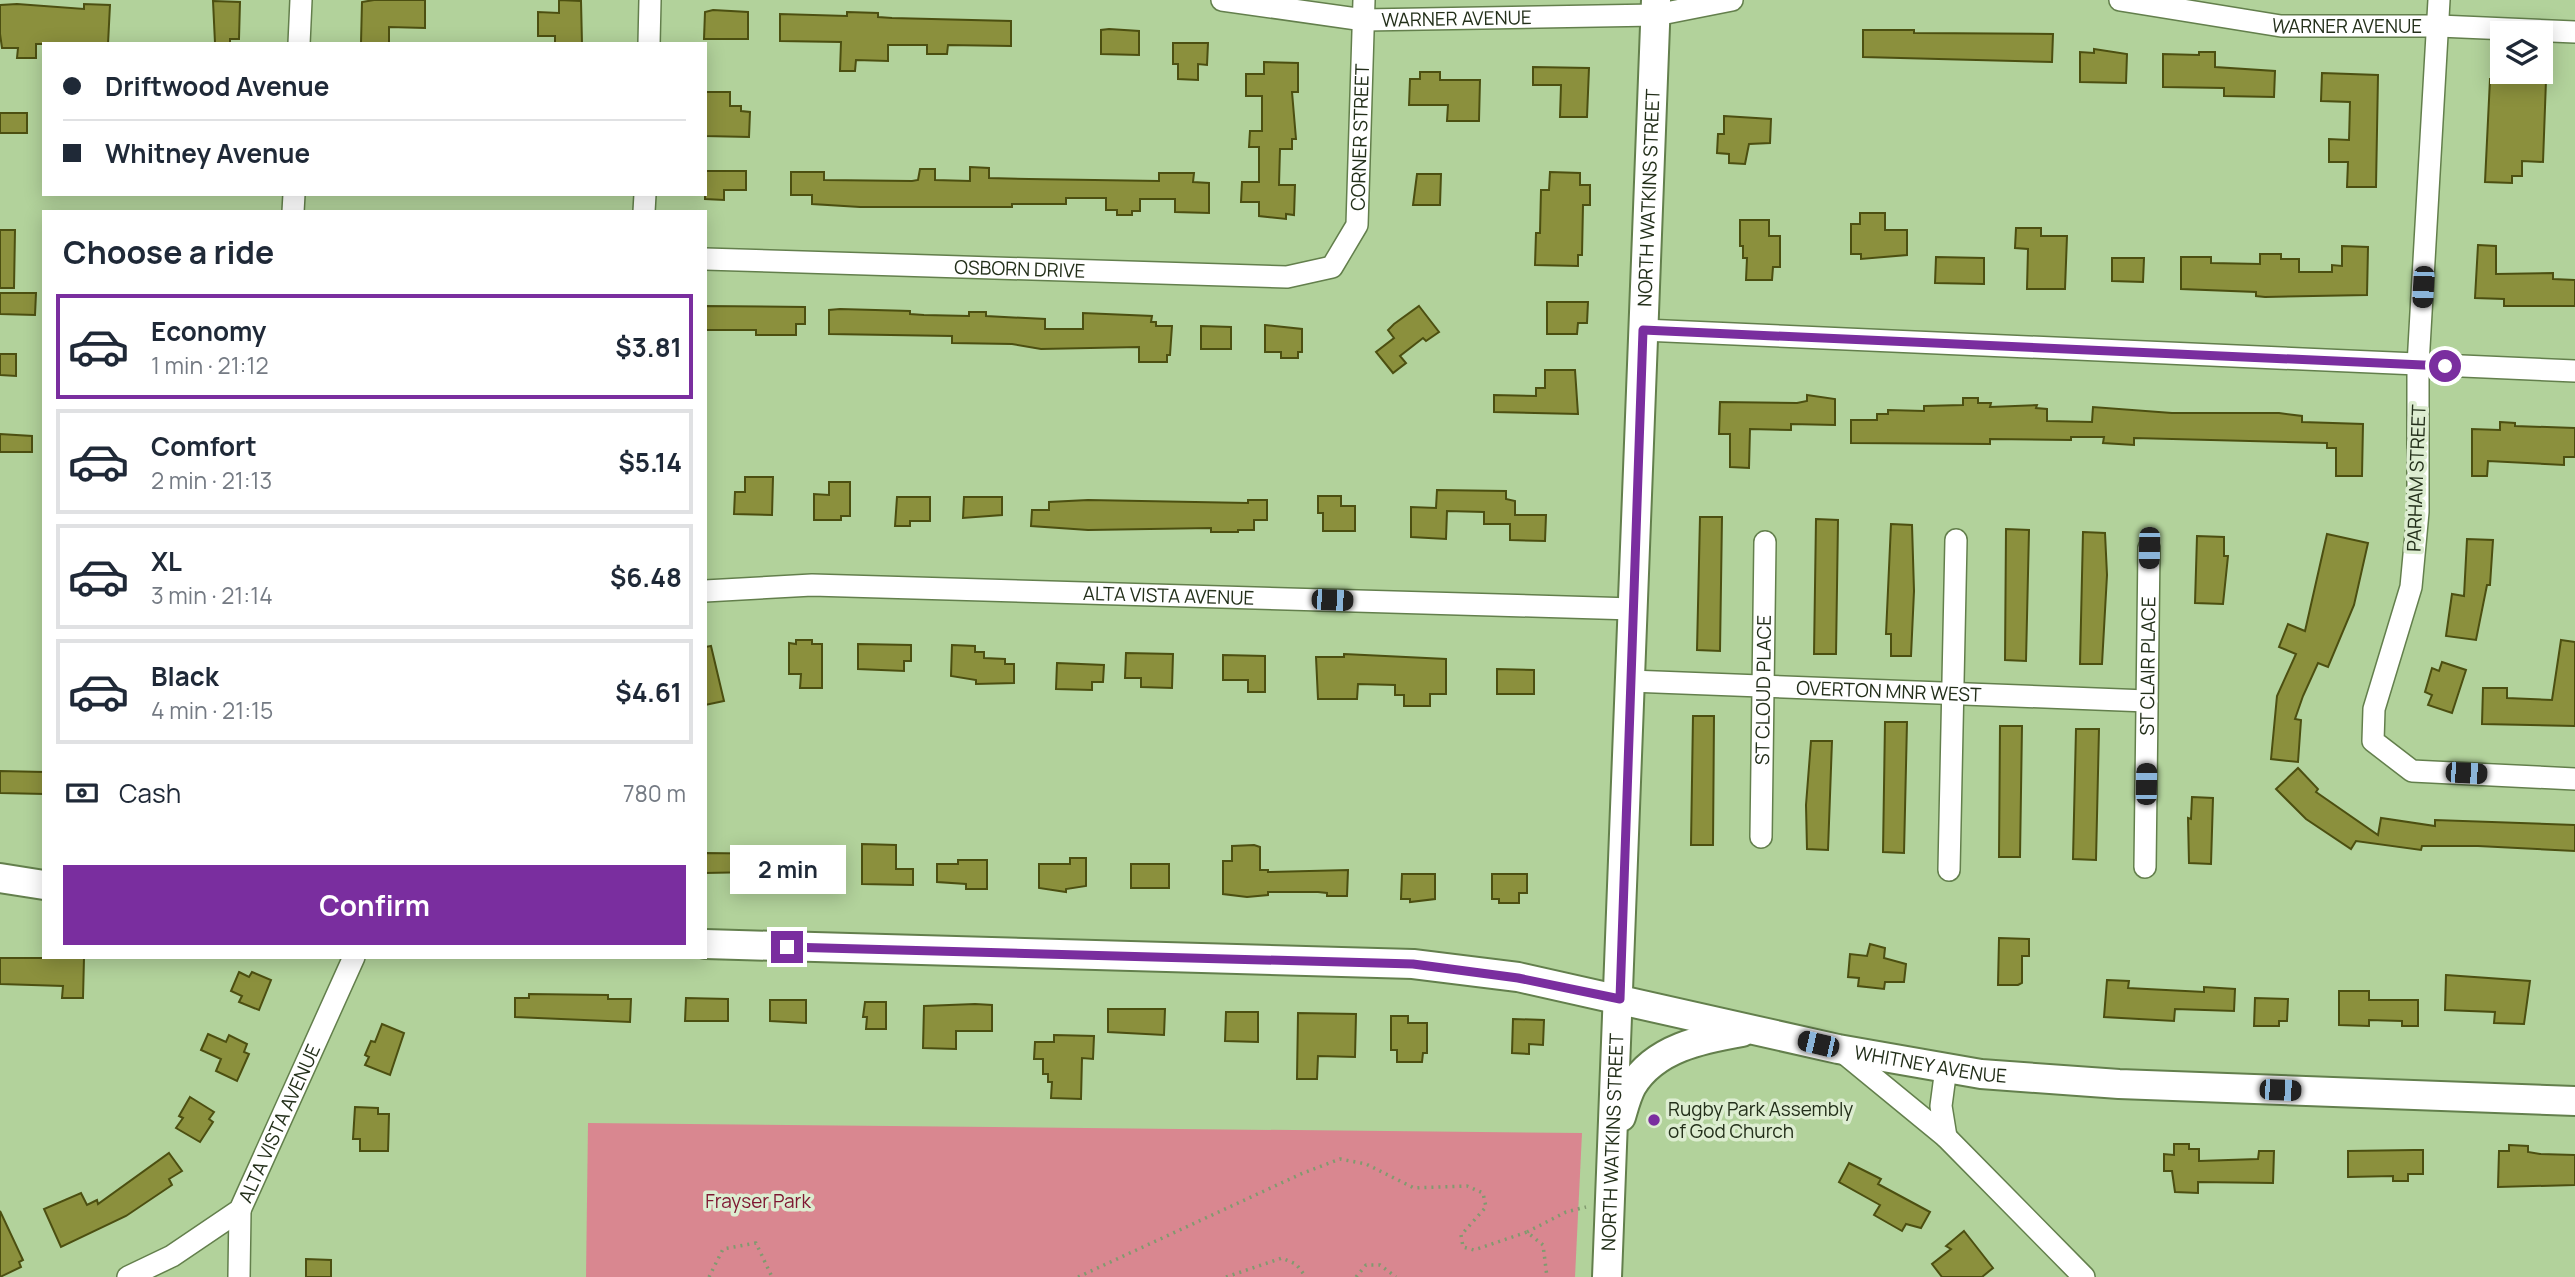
<!DOCTYPE html>
<meta charset="utf-8">
<style>
body{margin:0;font-family:Manrope,sans-serif;background:#f6f6f7;color:#1f2937;height:100vh;display:flex;flex-direction:column;font-size:26px;white-space:nowrap}
*{box-sizing:border-box;margin:0}
p{font-size:23px;color:#747a83}
.icon{flex:none;width:38px;height:38px;fill:none;stroke:currentColor;stroke-width:2;stroke-linecap:round;stroke-linejoin:round}
.map{position:relative;flex:1;overflow:hidden}
.side{position:absolute;left:42px;top:210px;width:665px;height:749px;display:flex;flex-direction:column;background:#fff;border-radius:0px;box-shadow:0 4px 18px #0003}
.side>*{flex:none}
.guide{position:absolute;left:42px;top:42px;width:665px;height:154px;border-radius:0px;box-shadow:0 4px 18px #0003;display:grid;align-content:center;height:154px;padding:0 21px;background:#fff}
.tools{position:absolute;left:2490px;top:21px;display:grid;gap:14px}
.tools a{display:grid;place-items:center;width:63px;height:63px;border-radius:0px;background:#fff;box-shadow:0 4px 18px #0003;font-size:35px}
.end{position:absolute;width:32px;height:32px;margin:-16px;border:9px solid #7a2e9f;background:#fff;box-shadow:0 0 0 4px #fff}
.from{border-radius:50%}
.bubble{position:absolute;height:49px;border-radius:0px;background:#fff;box-shadow:0 4px 18px #0003;font-size:23px;font-weight:700;line-height:49px;text-align:center}
.car{position:absolute;width:21px;height:42px;margin:-21px -10px;border-radius:9px;box-shadow:0 0 5px 2px #0007;background:linear-gradient(#222 24%,#8ab4d8 0 40%,#222 0 76%,#8ab4d8 0 86%,#222 0)}
.guide b{display:flex;align-items:center;gap:24px;height:66px;font-size:26px}
.guide b+b{border-top:2px solid #e0e1e3}
.guide i{width:18px;height:18px;background:#1f2937}
ul{padding:0;list-style:none}
li{display:flex;align-items:center;gap:21px;height:105px;margin:0 14px 10px;padding:0 7px;border:4px solid #e0e1e3;border-radius:0px}
li div{flex:1}
li b{display:block;font-size:26px}
li em{font-style:normal;font-weight:700}
li.on{border-color:#7a2e9f}
li>.icon{width:63px;height:63px;stroke-width:1.5}
h2{padding:0 21px;font-size:32px;line-height:84px}
.pay{display:flex;align-items:center;gap:18px;height:77px;padding:0 21px;font-size:26px}
.pay p{margin-inline-start:auto}
.button{display:flex;gap:14px;margin-top:auto;padding:14px 21px}
.button a{flex:1;height:80px;border-radius:0px;background:#7a2e9f;color:#fff;font-size:28px;font-weight:700;line-height:80px;text-align:center}
.map>svg:first-child{display:block}
.green{fill:#d98790}
.building{fill:#8b903d;stroke:#4c4f11;stroke-width:2}
.lines{fill:none;stroke-linecap:round;stroke-linejoin:round}
.minor-casing{stroke:#637f4c;stroke-width:24}
.major-casing{stroke:#637f4c;stroke-width:32}
.path{stroke:#819a6f;stroke-width:3.5;stroke-dasharray:2 5;stroke-linecap:butt}
.minor{stroke:#fff;stroke-width:21}
.major{stroke:#fff;stroke-width:28}
.route{stroke:#7a2e9f;stroke-width:9}
.poi-dot{fill:#7a2e9f;stroke:#ddedd1;stroke-width:2.5}
.labels{text-anchor:middle;stroke-width:7;stroke-linejoin:round;paint-order:stroke}
.street-label{font-size:19px;fill:#232f1a;stroke:#ddedd1}
.poi-label{font-size:19px;fill:#232f1a;stroke:#ddedd1;text-anchor:start}
.park-label{font-size:19px;fill:#7e1731;stroke:#ddedd1}
</style>
<div class="map">
<svg width="2575" height="1277" viewBox="0 0 2575 1277">
<rect width="100%" height="100%" fill="#b2d29b"/>
<path class="green" d="M588,1123L1582,1133L1575,1277H586Z"/>
<g class="building">
<path d="M374,0H425V28L389,27V43H361L362,2Z"/>
<path d="M559,0L581,1L582,44H555V36H538V12L559,13Z"/>
<path d="M213,1L240,2L239,39H230V44L215,43Z"/>
<path d="M17,4L84,9V4L110,5L108,44H36V58H17L18,48H2L0,34V5Z"/>
<path d="M713,10L748,12V39H704L705,12Z"/>
<path d="M847,12L878,13V17L892,18L1011,21V46L948,45L947,54H927V45H888V61L856,60L855,71H840L841,42L780,41V14L847,16Z"/>
<path d="M1109,29L1139,31V55L1101,54V30Z"/>
<path d="M1863,30H1914V33L2053,34L2052,62L1863,57Z"/>
<path d="M1173,43H1208L1207,65L1198,64V80L1178,79V64H1173Z"/>
<path d="M2094,49L2127,54L2126,83L2080,82V52L2094,53Z"/>
<path d="M2199,52H2215V67L2275,71L2274,97L2224,96V88L2163,87V54L2199,55Z"/>
<path d="M1264,62L1298,63V92H1292L1296,139H1292V149H1280L1279,185H1295L1294,215L1286,214V219L1259,216V202H1241L1242,182H1259V147H1249L1250,131H1262V96H1246V74H1264Z"/>
<path d="M1533,67L1589,68L1587,117H1560L1561,85H1533Z"/>
<path d="M1420,72H1440V80H1480L1479,121H1447L1448,105H1409L1410,79H1420Z"/>
<path d="M2322,73L2378,75L2376,187H2347L2348,162H2329V139L2349,140L2350,102L2321,101Z"/>
<path d="M2490,79L2546,80L2543,162L2522,161V176H2512V183L2485,182Z"/>
<path d="M705,92H730V106H741V111L750,112L749,137L705,136Z"/>
<rect x="0" y="113" width="27" height="20"/>
<path d="M1724,116L1771,119L1770,143L1749,144L1745,164L1729,163V154L1717,153L1718,134H1724Z"/>
<path d="M970,167L989,168V178L1029,179L1159,181V173H1194L1193,182L1209,183V213L1175,212V199H1140V211H1132V215H1117V210H1106V198H1066V204H1012V207H860L812,204V195H791V172H824V180L912,181L918,180L920,169H935V180L970,181Z"/>
<path d="M705,171H746V190H724V200L705,199Z"/>
<path d="M1550,172L1580,173V185H1590V205H1583L1582,255H1578V266L1535,265L1536,233H1540L1541,190H1549Z"/>
<path d="M1417,174H1441L1440,205H1413Z"/>
<path d="M1860,213H1885V230H1907V255L1861,259V254H1851V224H1860Z"/>
<path d="M1740,220H1769V236H1780V267H1773L1772,280H1746L1747,258H1743V246H1740Z"/>
<path d="M2016,228H2041V236H2067L2065,289H2027L2028,249L2015,248Z"/>
<path d="M0,230H15L14,288H0Z"/>
<path d="M2478,245L2496,246V274L2553,273V279L2575,280V306H2504V299L2475,298Z"/>
<path d="M2342,246L2368,247L2367,295L2265,297L2256,296V292L2181,289V257H2211V263L2260,264V254H2281V259H2299V272H2332V265L2342,266Z"/>
<path d="M1936,257L1984,258V284L1935,283Z"/>
<path d="M2112,258H2144L2143,282L2112,281Z"/>
<path d="M0,293H36L35,315L0,314Z"/>
<path d="M1547,302H1588L1587,323H1578L1577,334H1547Z"/>
<path d="M705,306L805,307V324H796V335H756V330H705Z"/>
<path d="M1419,306L1439,332L1426,341L1423,338L1400,356L1406,363L1393,373L1376,352L1394,338L1388,330L1394,324Z"/>
<path d="M840,309L910,311V314L924,315L969,316V312H986V316L1045,319V329H1083V313L1152,316L1151,322H1156V326H1172L1170,355H1167V362H1139V347L1041,349L1012,344L952,343V336L829,334V310Z"/>
<path d="M1265,325L1302,329V352H1298V358H1281V352H1265Z"/>
<path d="M1201,326L1231,327V349H1201Z"/>
<path d="M0,354H16V376L0,375Z"/>
<path d="M1545,370H1575L1578,414L1494,412V395L1536,396V388H1545Z"/>
<path d="M1807,395L1835,399V425L1791,424V430L1750,429L1749,468L1730,467V434H1719L1720,402L1797,403L1807,401Z"/>
<path d="M1963,398H1978V403H1991L1990,407L2037,405L2036,408L2047,409V421L2092,422L2093,407L2172,413H2279L2302,416V422L2363,424L2362,476H2336V448H2327V443L2134,438V445L2103,443L2104,437H2071V440L1990,439V444L1851,443V420H1877V414H1888V410L1924,411V406L1963,405Z"/>
<path d="M2500,422L2515,423V426L2575,428V457H2564V465L2488,461L2487,476H2472V429L2500,430Z"/>
<path d="M0,434L32,436V452H0Z"/>
<path d="M745,477H773L772,515L734,514L735,492H745Z"/>
<path d="M829,482H850V516H841V520H814V494L829,495Z"/>
<path d="M1437,490L1506,491V499L1515,501V515H1546L1545,541L1510,540V524H1484V512L1447,511L1446,539L1411,537V507L1436,508Z"/>
<path d="M1318,496H1341V506H1355V531H1323V513H1318Z"/>
<path d="M897,497H930V521H910V526H895Z"/>
<path d="M964,497H1002V515L963,518Z"/>
<path d="M1088,500L1248,503V500H1267V520H1254V530H1238V532H1211V528L1088,530L1031,526L1032,510H1049V502Z"/>
<path d="M1700,517H1722L1720,651L1697,650Z"/>
<path d="M1816,519L1838,520L1836,654H1814Z"/>
<path d="M1891,524L1912,525L1914,591L1911,656H1891V634H1886Z"/>
<path d="M2006,529L2029,530L2026,661L2005,660Z"/>
<path d="M2083,532L2105,533L2107,575L2102,664H2080Z"/>
<path d="M2327,534L2368,543L2354,605L2328,667L2318,663L2303,696L2295,719L2301,720L2298,762L2271,759L2277,696L2296,654L2279,647L2288,624L2305,631Z"/>
<path d="M2197,536L2224,537V556H2228L2223,604L2195,603Z"/>
<path d="M2467,539L2493,540L2490,585H2487L2476,640L2446,636L2452,594L2464,596Z"/>
<path d="M796,640H812V644H822V688H800L801,674H789V643L796,644Z"/>
<path d="M2561,640L2575,642V726L2482,724L2483,688H2507V698L2552,700Z"/>
<path d="M858,644L911,645V661H904V671L858,669Z"/>
<path d="M952,645L975,646V652H984V658L1005,659V664H1014V683L976,684V680L951,676Z"/>
<path d="M711,646L724,701L705,705V647Z"/>
<path d="M1126,653L1173,654L1172,688L1141,687V678H1125Z"/>
<path d="M1344,654L1446,659V694H1430V706H1404V695H1395V685L1358,684L1357,699H1318L1316,657H1344Z"/>
<path d="M1223,655L1265,656V692H1248V680H1223Z"/>
<path d="M2442,662L2466,670L2452,713L2428,705L2432,695L2425,692L2432,668L2439,671Z"/>
<path d="M1057,663L1104,665L1103,682H1092V690L1056,689Z"/>
<path d="M1497,669L1534,670V694H1497Z"/>
<path d="M1693,716H1714L1713,845H1691Z"/>
<path d="M1885,722H1907L1904,853L1883,852Z"/>
<path d="M2000,726H2022L2020,857H1999Z"/>
<path d="M2076,729H2099L2096,860L2073,859Z"/>
<path d="M1811,741H1832L1828,850L1807,849L1806,805Z"/>
<path d="M2298,768L2318,789L2316,792L2378,835L2381,818L2435,826V820L2575,825V851L2478,846H2422L2421,850L2356,841L2351,849L2306,819L2276,789Z"/>
<path d="M0,771L44,772V794L0,793Z"/>
<path d="M2192,797L2213,798L2211,864L2189,863L2188,818L2191,819Z"/>
<path d="M862,844L896,845V869H913V885L862,884Z"/>
<path d="M1254,845L1260,847V870H1268V872L1348,870L1347,896H1327V893L1318,892H1268V895L1247,897L1223,894V861H1232V846Z"/>
<path d="M705,853L782,854V883H755V872L705,873Z"/>
<path d="M1070,858H1086V886L1066,889V892L1039,888V864H1070Z"/>
<path d="M958,860H987V889H966V884L937,882V864H958Z"/>
<rect x="1131" y="864" width="38" height="24"/>
<path d="M1402,874H1435V899L1410,902V899H1401Z"/>
<path d="M1492,874H1527V893H1519V903H1499V899H1492Z"/>
<path d="M1999,938L2029,939V956H2022V983L2018,985H1998Z"/>
<path d="M1870,944L1885,948L1884,958L1906,964L1904,982H1885L1884,989L1858,986L1859,978L1848,977L1850,954L1867,956Z"/>
<path d="M0,958H84L83,998H62L63,986L0,984Z"/>
<path d="M239,972L249,977L252,972L271,980L259,1010L239,1002L242,996L231,991Z"/>
<path d="M2446,975L2530,981L2524,1024L2494,1023L2495,1012L2445,1010Z"/>
<path d="M2107,980L2129,981L2128,988L2204,992V987L2235,989L2234,1011L2175,1009L2174,1021L2104,1017Z"/>
<path d="M2339,991H2369V1000H2418V1026H2402V1021L2369,1020V1026L2339,1025Z"/>
<path d="M529,994L608,995V999H631L630,1022L515,1017V998H529Z"/>
<path d="M686,998L728,999V1021H685Z"/>
<path d="M2255,998L2288,999L2287,1021H2279V1026H2254Z"/>
<path d="M770,1000H806V1023L770,1021Z"/>
<path d="M865,1002H886V1029H866L867,1017H863Z"/>
<path d="M975,1004L992,1005V1031H956V1049L923,1048L924,1006Z"/>
<path d="M1108,1009H1165L1164,1035L1108,1032Z"/>
<path d="M1226,1012H1258V1042L1225,1041Z"/>
<path d="M1298,1013L1356,1014L1355,1057L1318,1056L1317,1079H1297Z"/>
<path d="M1391,1016H1408V1023H1427V1053H1423L1422,1062H1397V1050H1391Z"/>
<path d="M1513,1019L1544,1020L1543,1045L1529,1044V1054L1512,1053Z"/>
<path d="M382,1024L404,1033L390,1075L365,1065L369,1057L365,1055L371,1041L375,1042Z"/>
<path d="M208,1034L226,1042L229,1035L247,1044L244,1052L249,1054L237,1081L216,1071L221,1059L201,1050Z"/>
<path d="M1054,1035L1094,1036L1093,1059L1082,1058L1081,1099L1051,1098L1052,1082H1048V1074H1043V1059H1034L1035,1042H1054Z"/>
<path d="M190,1097L214,1112L209,1119L213,1122L200,1142L176,1128L183,1118L179,1116Z"/>
<path d="M355,1107L378,1108V1114H389L388,1151H360V1139H353Z"/>
<path d="M2174,1144H2189V1149H2199V1161L2258,1159L2259,1151H2274L2273,1183L2198,1182V1193L2175,1192L2172,1171H2164V1154L2174,1155Z"/>
<path d="M2509,1145L2528,1146V1152L2540,1154L2575,1155V1185L2498,1187L2499,1151H2509Z"/>
<path d="M2414,1150H2423V1174H2408V1181H2393V1176L2348,1177V1151Z"/>
<path d="M169,1153L182,1171L169,1179L172,1185L126,1216L61,1247L44,1209L81,1193L87,1205L97,1200L98,1204Z"/>
<path d="M1849,1163L1881,1179L1878,1184L1930,1212L1921,1228L1906,1224L1902,1231L1874,1215L1880,1205L1839,1182Z"/>
<path d="M0,1211L23,1260L19,1262L21,1267L0,1277Z"/>
<path d="M1964,1231L1993,1268L1982,1277H1942L1932,1264L1951,1249L1946,1246Z"/>
<path d="M306,1259L331,1260V1277H306Z"/>
</g>
<g class="lines">
<defs>
<g id="minor">
<path id="s1" d="M1222,0L1364,20L1656,15L1732,0"/>
<path id="s2" d="M2120,0L2281,26H2439L2575,32"/>
<path d="M2439,0L2418,365V512L2411,587L2374,709L2373,741L2412,771L2575,779"/>
<path d="M299,44L301,0"/>
<path d="M649,44L650,0"/>
<path d="M293,212L294,194"/>
<path d="M644,212L645,194"/>
<path id="s3" d="M705,259L1287,277L1332,267L1357,225L1364,0"/>
<path d="M1643,330L2575,371"/>
<path id="s4" d="M705,591L812,585L1633,609"/>
<path id="s5" d="M1630,681L2147,701"/>
<path id="s6" d="M1761,837L1765,542"/>
<path id="s7" d="M2145,867L2149,548"/>
<path d="M1949,870L1956,540"/>
<path d="M1840,1050L1946,1137L1941,1106L1946,1068"/>
<path d="M1946,1137L2084,1277"/>
<path id="s8" d="M128,1277L172,1256L240,1210L354,957"/>
<path d="M239,1277L240,1210"/>
</g>
<g id="major">
<path d="M0,878L44,885"/>
<path id="s9" d="M705,944L1413,964L1518,977L1838,1049L1981,1074L2119,1084L2575,1101"/>
<path d="M1621,1117C1624,1107 1627,1095 1632,1086C1655,1048 1702,1039 1742,1032"/>
<path id="s10" d="M1607,1277L1656,0"/>
</g>
</defs>
<use href="#minor" class="minor-casing"/>
<use href="#major" class="major-casing"/>
<g class="path">
<path d="M1527,1232L1566,1212L1586,1207"/>
<path d="M709,1277L723,1249L756,1243L772,1277"/>
<path d="M1078,1277L1303,1173L1340,1159L1366,1164L1414,1188L1467,1186L1483,1193L1486,1207L1461,1235L1463,1247L1474,1250L1527,1232L1543,1245L1547,1277"/>
<path d="M1226,1277L1282,1258L1296,1264L1306,1277"/>
<path d="M1356,1277L1366,1265H1380L1396,1277"/>
</g>
<use href="#minor" class="minor"/>
<use href="#major" class="major"/>
</g>
<g class="lines">
<path class="route" d="M787,947L1413,964L1518,978L1620,999L1643,330L2445,366"/>
</g>
<circle class="poi-dot" cx="1654" cy="1120" r="7"/>
<g class="labels">
<g class="street-label">
<text dy="7" stroke="none"><textPath href="#s1" startOffset="236">WARNER AVENUE</textPath></text>
<text dy="7" stroke="none"><textPath href="#s2" startOffset="229">WARNER AVENUE</textPath></text>
<text dy="7" stroke="none"><textPath href="#s3" startOffset="765">CORNER STREET</textPath></text>
<text dy="7" stroke="none"><textPath href="#s10" startOffset="1080">NORTH WATKINS STREET</textPath></text>
<text dy="7" stroke="none"><textPath href="#s3" startOffset="315">OSBORN DRIVE</textPath></text>
<text transform="translate(2416 478) rotate(-88)" y="7">PARHAM STREET</text>
<text dy="7" stroke="none"><textPath href="#s4" startOffset="464">ALTA VISTA AVENUE</textPath></text>
<text dy="7" stroke="none"><textPath href="#s7" startOffset="201">ST CLAIR PLACE</textPath></text>
<text dy="7" stroke="none"><textPath href="#s6" startOffset="147">ST CLOUD PLACE</textPath></text>
<text dy="7" stroke="none"><textPath href="#s5" startOffset="259">OVERTON MNR WEST</textPath></text>
<text dy="7" stroke="none"><textPath href="#s9" startOffset="1236">WHITNEY AVENUE</textPath></text>
<text dy="7" stroke="none"><textPath href="#s8" startOffset="226">ALTA VISTA AVENUE</textPath></text>
<text dy="7" stroke="none"><textPath href="#s10" startOffset="135">NORTH WATKINS STREET</textPath></text>
</g>
<g class="poi-label">
<text x="1668" y="1116">Rugby Park Assembly<tspan x="1668" dy="22">of God Church</tspan></text>
</g>
<g class="park-label">
<text x="758" y="1208">Frayser Park</text>
</g>
</g>
</svg>
<div class="tools">
<a><svg class="icon" aria-label="layers" viewBox="0 0 24 24"><path d="M12 4l9 5-9 5-9-5zM3 14l9 5 9-5"/></svg></a>
</div>
<i class="end from" style="left:2445px;top:366px"></i>
<i class="end" style="left:787px;top:947px"></i>
<div class="bubble" style="left:730px;top:845px;width:116px">2 min</div>
<i class="car" style="left:2423px;top:287px;rotate:183deg"></i>
<i class="car" style="left:2149px;top:548px;rotate:181deg"></i>
<i class="car" style="left:1332px;top:600px;rotate:92deg"></i>
<i class="car" style="left:2466px;top:773px;rotate:93deg"></i>
<i class="car" style="left:2146px;top:784px;rotate:1deg"></i>
<i class="car" style="left:1818px;top:1044px;rotate:283deg"></i>
<i class="car" style="left:2280px;top:1090px;rotate:92deg"></i>
<div class="guide">
<b><i class="from"></i>Driftwood Avenue</b>
<b><i></i>Whitney Avenue</b>
</div>
<section class="side">
<h2>Choose a ride</h2>
<ul>
<li class="on"><svg class="icon" aria-label="car" viewBox="0 0 24 24"><path d="M5 17H2v-5l4-1 3-4h7l3 4 3 1v5h-3M9 17h6M6 11h13"/><circle cx="7" cy="17" r="2"/><circle cx="17" cy="17" r="2"/></svg><div><b>Economy</b><p>1 min · 21:12</p></div><em>$3.81</em></li>
<li><svg class="icon" aria-label="car" viewBox="0 0 24 24"><path d="M5 17H2v-5l4-1 3-4h7l3 4 3 1v5h-3M9 17h6M6 11h13"/><circle cx="7" cy="17" r="2"/><circle cx="17" cy="17" r="2"/></svg><div><b>Comfort</b><p>2 min · 21:13</p></div><em>$5.14</em></li>
<li><svg class="icon" aria-label="car" viewBox="0 0 24 24"><path d="M5 17H2v-5l4-1 3-4h7l3 4 3 1v5h-3M9 17h6M6 11h13"/><circle cx="7" cy="17" r="2"/><circle cx="17" cy="17" r="2"/></svg><div><b>XL</b><p>3 min · 21:14</p></div><em>$6.48</em></li>
<li><svg class="icon" aria-label="car" viewBox="0 0 24 24"><path d="M5 17H2v-5l4-1 3-4h7l3 4 3 1v5h-3M9 17h6M6 11h13"/><circle cx="7" cy="17" r="2"/><circle cx="17" cy="17" r="2"/></svg><div><b>Black</b><p>4 min · 21:15</p></div><em>$4.61</em></li>
</ul>
<div class="pay"><svg class="icon" aria-label="cash" viewBox="0 0 24 24"><path d="M3 7h18v10H3z"/><circle cx="12" cy="12" r="2"/></svg>Cash<p>780 m</p></div>
<div class="button"><a>Confirm</a></div>
</section>
</div>
